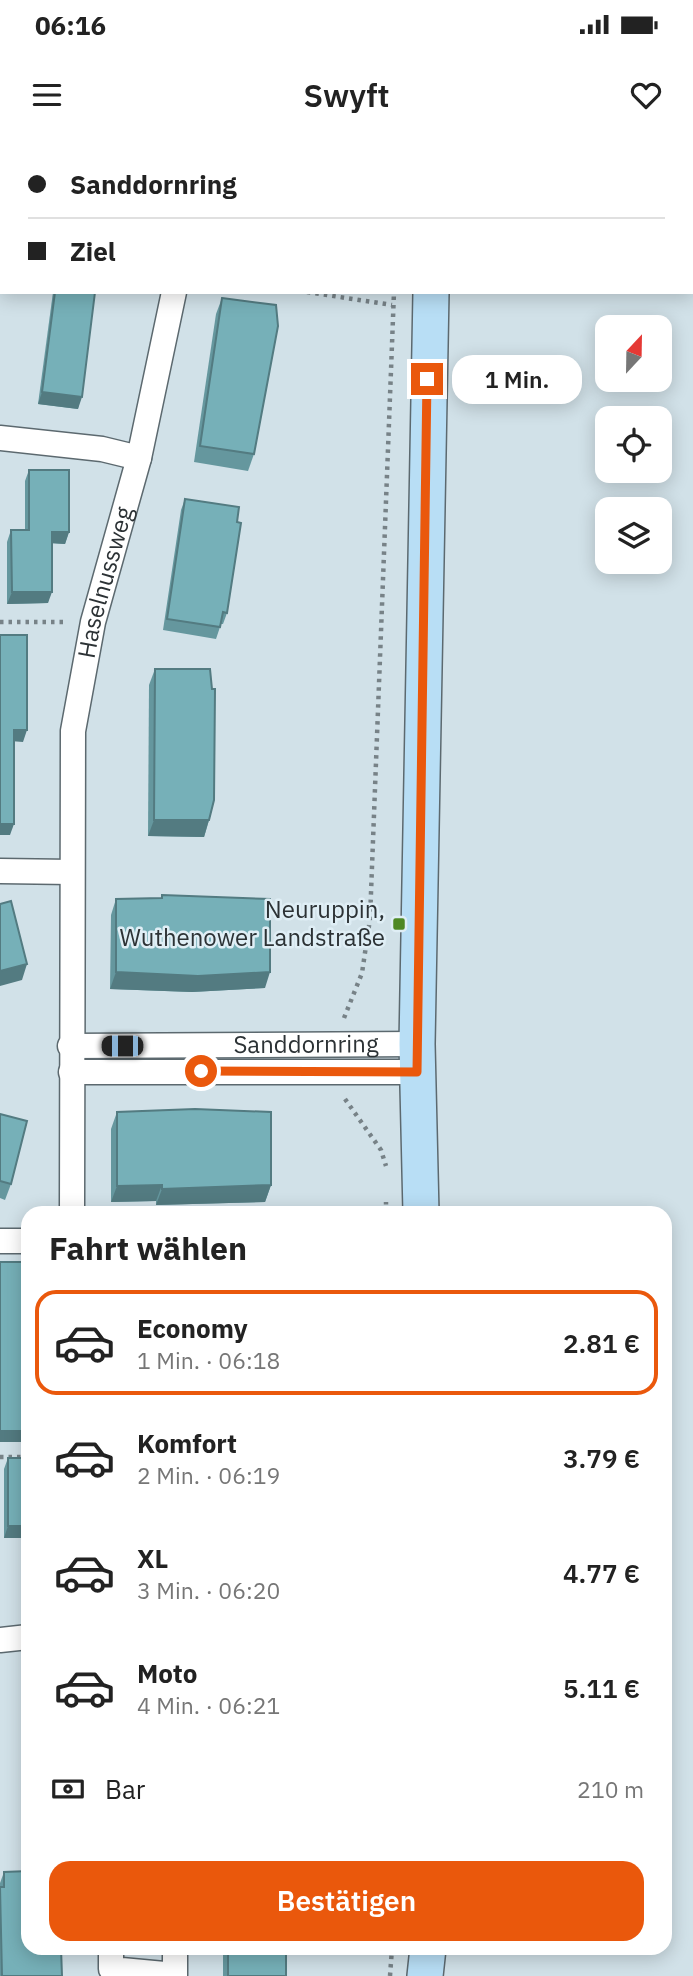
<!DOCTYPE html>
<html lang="de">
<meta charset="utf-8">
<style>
body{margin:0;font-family:"IBM Plex Sans",sans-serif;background:#f2f2f2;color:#222;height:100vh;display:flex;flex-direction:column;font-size:26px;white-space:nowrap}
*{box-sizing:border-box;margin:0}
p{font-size:23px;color:#767676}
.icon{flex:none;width:38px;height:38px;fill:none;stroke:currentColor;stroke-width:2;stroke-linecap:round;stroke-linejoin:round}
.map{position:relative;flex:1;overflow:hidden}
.drawer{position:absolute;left:21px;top:1066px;width:651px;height:749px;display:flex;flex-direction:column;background:#fff;border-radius:21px;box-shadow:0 4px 18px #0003}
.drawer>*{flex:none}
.banner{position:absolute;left:0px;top:0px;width:693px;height:154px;box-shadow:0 4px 18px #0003;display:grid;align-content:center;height:154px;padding:0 28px;background:#fff}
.needle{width:46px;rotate:22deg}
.tools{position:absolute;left:595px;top:175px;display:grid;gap:14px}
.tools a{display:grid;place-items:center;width:77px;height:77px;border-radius:14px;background:#fff;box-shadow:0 4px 18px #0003;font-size:35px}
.end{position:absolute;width:32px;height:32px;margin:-16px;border:9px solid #ea580c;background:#fff;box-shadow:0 0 0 4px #fff}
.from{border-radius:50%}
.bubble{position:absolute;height:49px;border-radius:21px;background:#fff;box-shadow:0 4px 18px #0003;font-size:23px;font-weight:600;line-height:49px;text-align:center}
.car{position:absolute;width:21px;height:42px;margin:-21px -10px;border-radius:9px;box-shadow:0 0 5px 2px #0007;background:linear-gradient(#222 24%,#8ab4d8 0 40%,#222 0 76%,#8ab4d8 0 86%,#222 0)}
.banner b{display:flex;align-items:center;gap:24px;height:66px;font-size:26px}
.banner b+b{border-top:2px solid #e0e0e0}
.banner i{width:18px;height:18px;background:#222}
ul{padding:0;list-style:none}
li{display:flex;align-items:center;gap:21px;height:105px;margin:0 14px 10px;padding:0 14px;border:4px solid transparent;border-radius:21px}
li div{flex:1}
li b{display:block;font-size:26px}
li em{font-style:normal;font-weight:600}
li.active{border-color:#ea580c}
li>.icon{width:63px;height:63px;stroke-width:1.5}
h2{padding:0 28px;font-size:32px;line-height:84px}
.pay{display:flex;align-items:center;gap:18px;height:77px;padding:0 28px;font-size:26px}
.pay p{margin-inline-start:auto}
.primary-button{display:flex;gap:14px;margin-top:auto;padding:14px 28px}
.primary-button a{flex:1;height:80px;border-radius:21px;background:#ea580c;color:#fff;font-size:28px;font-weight:600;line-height:80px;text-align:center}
.status{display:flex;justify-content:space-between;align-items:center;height:49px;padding:0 35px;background:#fff;direction:ltr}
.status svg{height:19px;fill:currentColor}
header{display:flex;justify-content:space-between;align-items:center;height:91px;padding:0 28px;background:#fff;font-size:32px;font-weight:600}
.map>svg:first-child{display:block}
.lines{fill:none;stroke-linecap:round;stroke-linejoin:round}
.street-casing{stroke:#5c696f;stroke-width:27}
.secondary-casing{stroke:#5c696f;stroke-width:38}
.path{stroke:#778287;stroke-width:4.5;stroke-dasharray:3.5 5;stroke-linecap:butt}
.street{stroke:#fff;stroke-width:24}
.secondary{stroke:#b8def5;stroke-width:35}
.wall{fill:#65979e}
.shaded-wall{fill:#537b81}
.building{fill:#76b0b8;stroke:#537b81;stroke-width:2}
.route{stroke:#ea580c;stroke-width:9}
.poi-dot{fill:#4e8824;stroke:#dfeef5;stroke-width:2.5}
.labels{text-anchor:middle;stroke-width:5;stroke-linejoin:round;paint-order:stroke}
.street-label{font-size:24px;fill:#2c3235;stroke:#dfeef5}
.poi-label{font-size:24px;fill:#2c3235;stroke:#dfeef5;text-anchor:end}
</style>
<div class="status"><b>06:16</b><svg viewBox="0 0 49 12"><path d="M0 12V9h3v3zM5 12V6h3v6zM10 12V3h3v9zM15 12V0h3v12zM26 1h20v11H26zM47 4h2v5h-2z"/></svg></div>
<header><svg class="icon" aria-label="menu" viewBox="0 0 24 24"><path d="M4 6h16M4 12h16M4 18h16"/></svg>Swyft<svg class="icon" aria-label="heart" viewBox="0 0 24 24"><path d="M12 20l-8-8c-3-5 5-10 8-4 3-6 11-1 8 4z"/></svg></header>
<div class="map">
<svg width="693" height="1836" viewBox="0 0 693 1836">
<rect width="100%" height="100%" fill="#d1e1e8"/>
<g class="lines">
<defs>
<g id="street">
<path d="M0,298L102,309L139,318"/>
<path d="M0,731L72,732"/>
<path id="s1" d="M70,906L417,904"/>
<path d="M71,932H417"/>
<path id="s2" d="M72,1073L73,591L93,482L139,318L174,152"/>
<path d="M0,1101H28"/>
<path d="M0,1500L28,1497"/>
<path d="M111,1808V1829L175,1835V1808"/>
</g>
<g id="secondary">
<path d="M455,2V0"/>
<path d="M421,1073L417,904L431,152"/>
<path d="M425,1836L428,1808"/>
</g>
</defs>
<use href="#street" class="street-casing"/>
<use href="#secondary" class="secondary-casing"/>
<g class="path">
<path d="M227,2V0"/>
<path d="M356,2V0"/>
<path d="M415,2L416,0"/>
<path d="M0,128H2"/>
<path d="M307,152L392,165"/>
<path d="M0,482H66"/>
<path d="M344,878L362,833L370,779L394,152"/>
<path d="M345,959L381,1010L386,1026"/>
<path d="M386,1073V1062"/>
<path d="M0,1317H28"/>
<path d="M390,1836L392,1808"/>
</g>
<use href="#street" class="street"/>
<use href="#secondary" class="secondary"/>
</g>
<g class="wall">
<path d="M0,0H64V2H2V107L0,103Z"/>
<path d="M53,152H95L78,269L38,264Z"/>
<path d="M222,158L254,314L248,331L194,322L216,174Z"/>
<path d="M29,330L69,392L65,404L52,403L48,463L7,464V402L11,390H25V341Z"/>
<path d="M185,359L237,382L227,473L223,484H221L216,499L163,490L181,370Z"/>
<path d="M155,529L209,680L204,697L148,696L149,545Z"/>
<path d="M162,755L265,848L192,852L110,849L111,775L116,759L161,758Z"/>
<path d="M117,972L271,1045L265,1062L156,1065V1061L111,1062V989Z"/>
<path d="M0,974L11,1044L5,1060L0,1058Z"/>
<path d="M8,1318H28V1458H23V1398H4V1329Z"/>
<path d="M28,1521V1667H24V1531Z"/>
<path d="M4,1732L62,1836H0V1743Z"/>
<rect x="223" y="1808" width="63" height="28"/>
</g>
<g class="shaded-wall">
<path d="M42,252L82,257L78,269L38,264Z"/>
<path d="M52,392H69L65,404L48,403Z"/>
<path d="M12,452H52L48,463L7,464Z"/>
<path d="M14,590H27L23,602L10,601Z"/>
<path d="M154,680H209L204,697L148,696Z"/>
<path d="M0,684H14L10,695H0Z"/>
<path d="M27,824L22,840L0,846V831Z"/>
<path d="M116,832H270L265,848L192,852L110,849Z"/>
<path d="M162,1045L156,1061L111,1062L117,1046Z"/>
<path d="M271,1045L265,1062L156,1065L162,1049Z"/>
<path d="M0,1291H28V1297L26,1302H0Z"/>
<path d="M8,1386H27L23,1398H4Z"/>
<path d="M27,1446L28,1458H23Z"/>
<path d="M28,1656V1667H24Z"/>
</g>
<g class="building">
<rect x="4" y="0" width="60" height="2"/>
<rect x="239" y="0" width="59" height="2"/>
<path d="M55,152H95L82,257L42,252Z"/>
<path d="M222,158L276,165L278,186L254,314L200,306Z"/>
<path d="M29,330H69V392H52V452H12L11,390H29Z"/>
<path d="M185,359L239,367L237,382L241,383L227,473L223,472L220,487L167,479Z"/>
<path d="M0,495H27V590H14V684H0Z"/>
<path d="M155,529H210L212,549H215L214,660L209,680H154Z"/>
<path d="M162,755L270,759V832L198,836L116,832V759L162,758Z"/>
<path d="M11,761L27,824L0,831V764Z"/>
<path d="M195,969L271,972V1045L162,1049V1045L117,1046V972Z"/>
<path d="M0,974L27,981L11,1044L0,1041Z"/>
<rect x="0" y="1122" width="28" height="169"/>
<path d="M8,1318H28V1446L27,1386H8Z"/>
<path d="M28,1731V1808H61L62,1836H2L0,1747H4V1732Z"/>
<rect x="228" y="1808" width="58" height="28"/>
</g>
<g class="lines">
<path class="route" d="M201,931L417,932L427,239"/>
</g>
<rect class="poi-dot" x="392" y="777" width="14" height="14" rx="3.5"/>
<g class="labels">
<g class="street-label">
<text dy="8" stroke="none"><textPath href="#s2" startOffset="634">Haselnussweg</textPath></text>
<text dy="8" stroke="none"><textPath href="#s1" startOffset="236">Sanddornring</textPath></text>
</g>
<g class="poi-label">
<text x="385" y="778">Neuruppin,<tspan x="385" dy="28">Wuthenower Landstraße</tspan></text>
</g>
</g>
</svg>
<div class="tools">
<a><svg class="needle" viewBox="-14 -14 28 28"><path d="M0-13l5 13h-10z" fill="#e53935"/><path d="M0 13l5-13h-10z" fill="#767676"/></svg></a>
<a><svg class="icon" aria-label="locate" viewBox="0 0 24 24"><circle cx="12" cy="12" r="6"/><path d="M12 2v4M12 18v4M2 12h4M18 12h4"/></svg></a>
<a><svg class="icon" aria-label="layers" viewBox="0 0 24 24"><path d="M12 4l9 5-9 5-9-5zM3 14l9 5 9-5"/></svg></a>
</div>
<i class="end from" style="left:201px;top:931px"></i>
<i class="end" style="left:427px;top:239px"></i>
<div class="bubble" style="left:452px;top:215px;width:130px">1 Min.</div>
<i class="car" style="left:122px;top:906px;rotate:270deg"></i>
<div class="banner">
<b><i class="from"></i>Sanddornring</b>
<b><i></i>Ziel</b>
</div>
<section class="drawer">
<h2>Fahrt wählen</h2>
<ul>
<li class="active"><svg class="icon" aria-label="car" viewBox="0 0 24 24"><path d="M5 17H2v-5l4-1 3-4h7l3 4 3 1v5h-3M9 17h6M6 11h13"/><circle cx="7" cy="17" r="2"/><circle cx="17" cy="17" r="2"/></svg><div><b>Economy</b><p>1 Min. · 06:18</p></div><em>2.81 €</em></li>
<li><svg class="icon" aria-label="car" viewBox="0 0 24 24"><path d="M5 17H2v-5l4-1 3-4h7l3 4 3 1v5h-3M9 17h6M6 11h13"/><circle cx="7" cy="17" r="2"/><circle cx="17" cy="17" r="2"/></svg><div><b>Komfort</b><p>2 Min. · 06:19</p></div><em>3.79 €</em></li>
<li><svg class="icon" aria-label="car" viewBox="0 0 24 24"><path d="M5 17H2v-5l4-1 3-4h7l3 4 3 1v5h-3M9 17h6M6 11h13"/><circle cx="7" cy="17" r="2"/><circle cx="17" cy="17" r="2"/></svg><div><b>XL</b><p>3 Min. · 06:20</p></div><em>4.77 €</em></li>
<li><svg class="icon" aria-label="car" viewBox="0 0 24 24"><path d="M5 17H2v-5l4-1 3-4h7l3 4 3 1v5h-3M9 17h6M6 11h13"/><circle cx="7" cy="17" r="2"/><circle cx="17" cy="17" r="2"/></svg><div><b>Moto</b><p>4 Min. · 06:21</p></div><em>5.11 €</em></li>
</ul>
<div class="pay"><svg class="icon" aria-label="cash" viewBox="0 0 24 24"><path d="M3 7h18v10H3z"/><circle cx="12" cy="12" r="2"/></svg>Bar<p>210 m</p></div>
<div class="primary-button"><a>Bestätigen</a></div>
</section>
</div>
